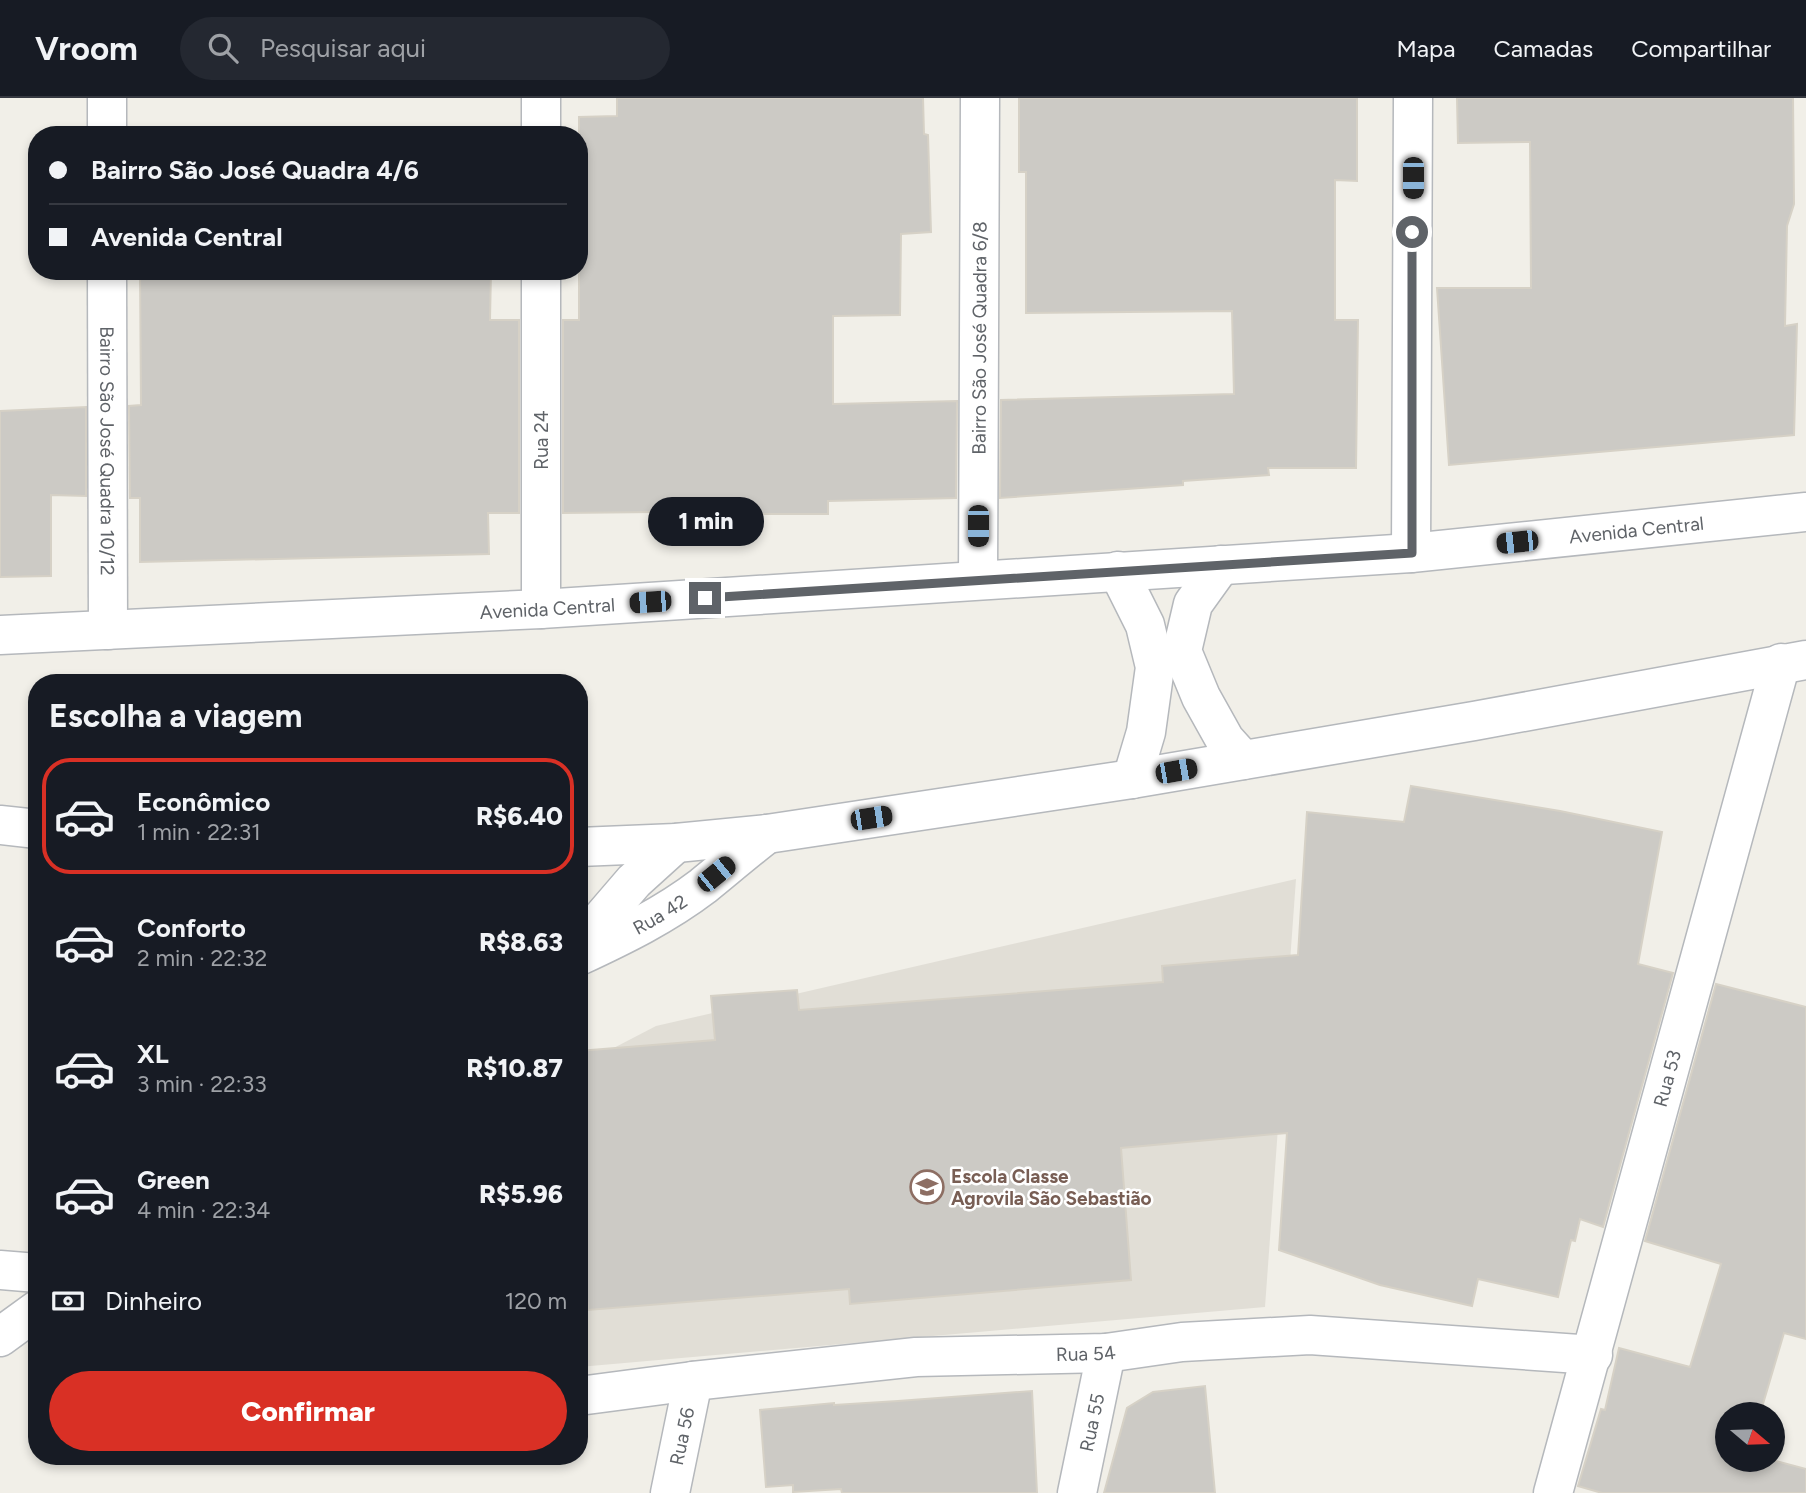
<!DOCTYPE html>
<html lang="pt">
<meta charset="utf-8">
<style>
body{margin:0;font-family:Figtree,sans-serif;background:#242831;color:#f1f3f6;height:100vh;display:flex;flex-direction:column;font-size:26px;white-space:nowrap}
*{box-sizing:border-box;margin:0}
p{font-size:23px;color:#9ea1a6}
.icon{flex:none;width:38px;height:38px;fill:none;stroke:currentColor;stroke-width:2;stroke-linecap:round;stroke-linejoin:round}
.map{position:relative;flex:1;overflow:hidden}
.sheet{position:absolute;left:28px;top:576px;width:560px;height:791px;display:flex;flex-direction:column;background:#171b24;border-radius:28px;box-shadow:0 4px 10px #0003}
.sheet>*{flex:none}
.banner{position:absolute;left:28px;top:28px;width:560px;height:154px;border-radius:28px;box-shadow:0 4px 10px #0003;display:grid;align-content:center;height:154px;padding:0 21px;background:#171b24}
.needle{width:46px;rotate:109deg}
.fabs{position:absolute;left:1715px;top:1304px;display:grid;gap:14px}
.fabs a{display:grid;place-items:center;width:70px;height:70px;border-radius:50%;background:#171b24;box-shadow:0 4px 10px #0003;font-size:35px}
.end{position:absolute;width:32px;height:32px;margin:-16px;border:9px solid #5f6368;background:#fff;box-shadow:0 0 0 4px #fff}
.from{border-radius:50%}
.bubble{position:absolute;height:49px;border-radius:24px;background:#171b24;box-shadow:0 4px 10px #0003;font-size:23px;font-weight:800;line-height:49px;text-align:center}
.car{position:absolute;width:21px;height:42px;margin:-21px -10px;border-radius:9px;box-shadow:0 0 5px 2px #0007;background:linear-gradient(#222 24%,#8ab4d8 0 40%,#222 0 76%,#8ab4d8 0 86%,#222 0)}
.banner b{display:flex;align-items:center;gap:24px;height:66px;font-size:26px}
.banner b+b{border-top:2px solid #363941}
.banner i{width:18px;height:18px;background:#f1f3f6}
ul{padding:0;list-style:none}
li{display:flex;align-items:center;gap:21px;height:116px;margin:0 14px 10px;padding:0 7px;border:4px solid transparent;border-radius:28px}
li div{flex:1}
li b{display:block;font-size:26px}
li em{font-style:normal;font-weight:800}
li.selected{border-color:#d93025}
li>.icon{width:63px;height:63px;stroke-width:1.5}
h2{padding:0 21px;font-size:32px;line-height:84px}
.pay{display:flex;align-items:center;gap:18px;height:77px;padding:0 21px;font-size:26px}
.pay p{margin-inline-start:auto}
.cta{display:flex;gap:14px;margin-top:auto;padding:14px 21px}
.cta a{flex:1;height:80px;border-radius:42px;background:#d93025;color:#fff;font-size:28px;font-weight:800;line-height:80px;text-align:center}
header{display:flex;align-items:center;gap:42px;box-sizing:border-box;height:98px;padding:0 35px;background:#171b24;border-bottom:2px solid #363941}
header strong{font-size:33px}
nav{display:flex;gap:38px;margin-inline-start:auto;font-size:24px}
.search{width:490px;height:63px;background:#242831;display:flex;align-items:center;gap:18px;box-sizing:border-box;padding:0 24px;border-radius:38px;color:#9ea1a6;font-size:26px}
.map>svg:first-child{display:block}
.education{fill:#e1ded6}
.building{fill:#cccac5;stroke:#d6d1c6;stroke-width:2}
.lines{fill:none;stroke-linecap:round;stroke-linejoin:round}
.minor-casing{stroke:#b5b8bc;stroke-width:41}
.minor{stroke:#fff;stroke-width:38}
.route{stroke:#5f6368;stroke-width:9}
.labels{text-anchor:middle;stroke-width:5;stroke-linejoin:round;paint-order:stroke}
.street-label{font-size:19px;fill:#5f6368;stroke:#fff}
.education-label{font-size:19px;font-weight:bold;fill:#785e54;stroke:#fff;text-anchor:start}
</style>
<header>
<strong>Vroom</strong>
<div class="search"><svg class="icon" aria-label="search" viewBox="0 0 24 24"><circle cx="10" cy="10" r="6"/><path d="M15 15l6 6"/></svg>Pesquisar aqui</div>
<nav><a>Mapa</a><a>Camadas</a><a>Compartilhar</a></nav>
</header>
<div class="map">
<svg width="1806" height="1395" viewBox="0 0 1806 1395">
<rect width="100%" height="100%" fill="#f1efe8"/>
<path class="education" d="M1296,781L1265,1209L579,1269V968L656,928Z"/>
<g class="building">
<path d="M617,0H923L924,36L928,37L931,134L901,136L900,217L833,218V306L957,303L956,400L828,403V416H749V413L563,415V222H579V19L617,18Z"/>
<path d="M1019,0H1357V83L1335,82V222H1358L1356,370H1268L1269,377L1183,383V387L1000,400L1001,302L1234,296L1232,213L1026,215V74H1019Z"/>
<path d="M1457,0H1793L1794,106L1787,128L1785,228L1797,226L1794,337L1449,367L1437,190H1531L1530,44L1458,45Z"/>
<path d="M140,173H491L490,222H519V415H488L489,456L140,464V400H130L129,308L141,307Z"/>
<path d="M86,309V398L51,397V478L0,479V313Z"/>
<path d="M1411,688L1560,713L1662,734L1638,866L1673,875L1603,1129L1580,1121L1575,1143L1571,1142L1558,1199L1478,1181L1472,1208L1380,1187L1279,1152L1287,1035L1121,1050L1131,1182L850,1206L849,1191L588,1212L579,1098V953L715,942L711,898L797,892L799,912L1163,884L1162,868L1298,857L1307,714L1404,724Z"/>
<path d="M1716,886L1806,909V1241L1784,1235L1760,1316H1727V1362H1772L1806,1371V1395H1602L1578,1388L1601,1311L1605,1312L1619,1250L1690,1269L1721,1166L1645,1143Z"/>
<path d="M1205,1288L1215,1395H1104L1127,1310L1153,1294Z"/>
<path d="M1032,1293L1037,1395H842L841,1391L793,1394V1387L766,1389L760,1312L834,1305V1307L898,1303Z"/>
</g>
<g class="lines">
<defs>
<g id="minor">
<path d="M107,0V37"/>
<path d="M541,0V37"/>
<path id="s1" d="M107,173L108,532"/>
<path d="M541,173V511"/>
<path d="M1411,455L1413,0"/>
<path d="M1221,467L1193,506L1182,553L1201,599L1225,642L1243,662"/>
<path d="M1118,473L1145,527L1155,569L1146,634L1132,681"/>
<path id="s2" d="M978,482L980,0"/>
<path id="s3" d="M0,537L541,511L1411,455L1806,414"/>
<path d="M0,727L37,731"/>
<path d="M579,749L676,745L767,736L1132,681L1474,623L1806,562"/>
<path d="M579,847L634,783L676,745"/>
<path id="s4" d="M579,858C622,838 665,817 703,788C724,771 745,753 767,736"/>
<path d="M0,1172L37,1175"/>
<path d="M0,1239L37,1212"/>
<path id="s5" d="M579,1298L693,1283L916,1259L1106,1255L1182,1244L1310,1237L1593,1257"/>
<path id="s6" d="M670,1395L693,1283"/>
<path id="s7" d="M1077,1395L1106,1255"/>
<path id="s8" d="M1553,1395L1781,565"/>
</g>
</defs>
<use href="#minor" class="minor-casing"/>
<use href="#minor" class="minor"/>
</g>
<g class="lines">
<path class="route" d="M705,500L1412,455V134"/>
</g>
<defs>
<symbol id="school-ring" viewBox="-11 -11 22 22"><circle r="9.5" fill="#fff" stroke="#8d6e63" stroke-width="1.5"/><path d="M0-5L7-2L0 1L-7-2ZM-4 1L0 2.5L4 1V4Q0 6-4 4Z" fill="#8d6e63"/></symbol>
</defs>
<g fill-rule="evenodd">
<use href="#school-ring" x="908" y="1070" width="38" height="38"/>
</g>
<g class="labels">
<g class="street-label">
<text dy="7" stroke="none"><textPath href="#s2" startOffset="242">Bairro São José Quadra 6/8</textPath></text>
<text transform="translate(541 342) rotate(-90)" y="7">Rua 24</text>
<text dy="7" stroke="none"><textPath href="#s1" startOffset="180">Bairro São José Quadra 10/12</textPath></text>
<text dy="7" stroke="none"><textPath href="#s3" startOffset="1640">Avenida Central</textPath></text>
<text dy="7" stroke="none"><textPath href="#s3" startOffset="548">Avenida Central</textPath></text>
<text dy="7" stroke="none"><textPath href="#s4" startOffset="91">Rua 42</textPath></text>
<text dy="7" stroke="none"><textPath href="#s8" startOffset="430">Rua 53</textPath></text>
<text dy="7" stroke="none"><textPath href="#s5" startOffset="509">Rua 54</textPath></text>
<text dy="7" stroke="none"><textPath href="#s7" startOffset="72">Rua 55</textPath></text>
<text dy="7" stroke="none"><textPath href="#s6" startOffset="58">Rua 56</textPath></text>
</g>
<g class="education-label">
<text x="951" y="1085">Escola Classe<tspan x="951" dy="22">Agrovila São Sebastião</tspan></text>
</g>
</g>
</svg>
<div class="fabs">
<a><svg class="needle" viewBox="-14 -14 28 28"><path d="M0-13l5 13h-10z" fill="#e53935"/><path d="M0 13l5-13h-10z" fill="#9ea1a6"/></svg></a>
</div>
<i class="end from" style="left:1412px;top:134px"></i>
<i class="end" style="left:705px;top:500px"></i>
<div class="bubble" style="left:648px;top:399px;width:116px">1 min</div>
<i class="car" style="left:1413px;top:80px;rotate:180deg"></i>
<i class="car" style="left:978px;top:428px;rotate:180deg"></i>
<i class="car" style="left:1517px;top:444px;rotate:264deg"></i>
<i class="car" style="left:650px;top:504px;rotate:266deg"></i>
<i class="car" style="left:1176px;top:673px;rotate:80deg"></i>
<i class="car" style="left:871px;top:720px;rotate:81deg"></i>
<i class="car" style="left:716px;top:776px;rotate:51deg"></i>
<div class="banner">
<b><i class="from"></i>Bairro São José Quadra 4/6</b>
<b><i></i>Avenida Central</b>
</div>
<section class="sheet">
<h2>Escolha a viagem</h2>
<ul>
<li class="selected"><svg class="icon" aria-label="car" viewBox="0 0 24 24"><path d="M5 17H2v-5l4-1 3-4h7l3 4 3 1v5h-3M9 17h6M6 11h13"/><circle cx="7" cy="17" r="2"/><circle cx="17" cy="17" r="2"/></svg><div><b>Econômico</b><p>1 min · 22:31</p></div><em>R$6.40</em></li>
<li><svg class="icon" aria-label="car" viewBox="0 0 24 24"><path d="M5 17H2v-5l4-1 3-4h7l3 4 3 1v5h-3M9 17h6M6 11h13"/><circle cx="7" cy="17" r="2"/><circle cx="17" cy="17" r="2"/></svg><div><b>Conforto</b><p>2 min · 22:32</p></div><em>R$8.63</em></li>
<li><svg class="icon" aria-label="car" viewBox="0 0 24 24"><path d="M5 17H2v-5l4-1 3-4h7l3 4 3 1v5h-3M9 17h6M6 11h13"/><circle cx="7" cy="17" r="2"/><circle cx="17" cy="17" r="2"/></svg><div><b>XL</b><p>3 min · 22:33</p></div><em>R$10.87</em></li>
<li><svg class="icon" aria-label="car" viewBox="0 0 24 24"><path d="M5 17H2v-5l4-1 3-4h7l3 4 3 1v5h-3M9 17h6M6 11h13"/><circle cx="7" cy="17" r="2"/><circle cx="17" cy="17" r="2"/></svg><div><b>Green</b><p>4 min · 22:34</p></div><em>R$5.96</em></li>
</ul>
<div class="pay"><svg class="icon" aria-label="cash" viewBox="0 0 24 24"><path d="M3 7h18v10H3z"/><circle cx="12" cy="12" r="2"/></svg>Dinheiro<p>120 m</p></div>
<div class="cta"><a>Confirmar</a></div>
</section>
</div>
